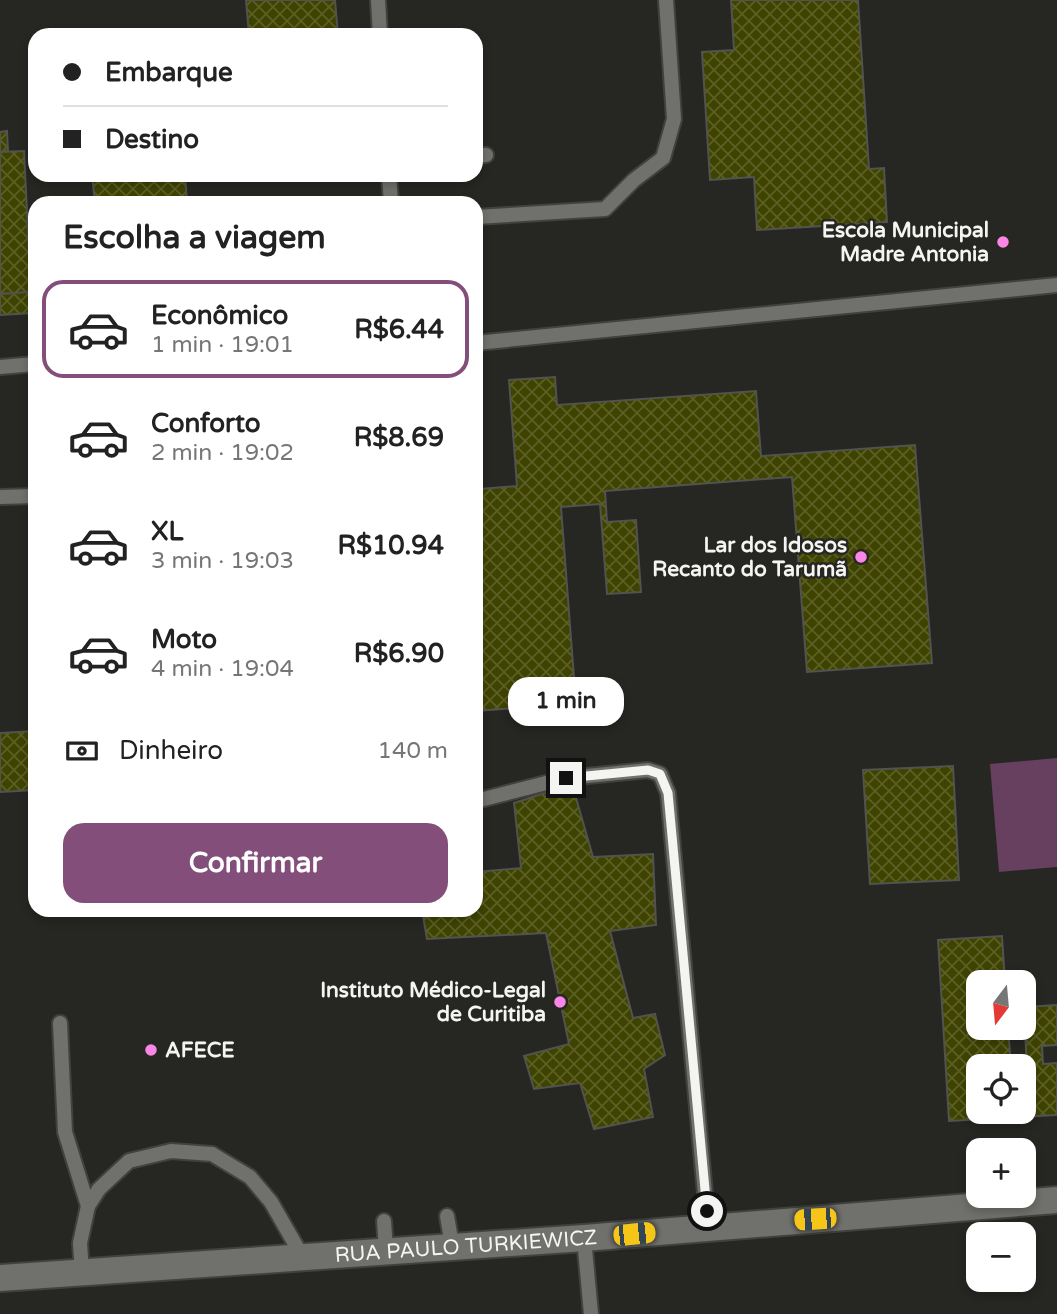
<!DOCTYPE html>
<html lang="pt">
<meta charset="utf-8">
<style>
body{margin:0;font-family:"Varela Round",sans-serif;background:#f6f6f6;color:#222;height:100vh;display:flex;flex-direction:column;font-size:26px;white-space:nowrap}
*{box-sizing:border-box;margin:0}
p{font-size:23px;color:#767676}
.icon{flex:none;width:38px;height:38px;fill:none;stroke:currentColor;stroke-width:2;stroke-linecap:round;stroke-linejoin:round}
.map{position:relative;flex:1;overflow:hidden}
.side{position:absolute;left:28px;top:196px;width:455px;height:721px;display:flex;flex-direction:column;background:#fff;border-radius:21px;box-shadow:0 4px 10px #0003}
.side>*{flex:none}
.guide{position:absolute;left:28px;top:28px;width:455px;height:154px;border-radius:21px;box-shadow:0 4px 10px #0003;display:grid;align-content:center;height:154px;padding:0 35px;background:#fff}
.needle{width:46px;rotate:196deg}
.fabs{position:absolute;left:966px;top:970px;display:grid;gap:14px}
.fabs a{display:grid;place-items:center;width:70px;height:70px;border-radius:14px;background:#fff;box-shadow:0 4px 10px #0003;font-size:35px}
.end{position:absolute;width:32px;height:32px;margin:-16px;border:9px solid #f4f5f2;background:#111;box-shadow:0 0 0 4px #111}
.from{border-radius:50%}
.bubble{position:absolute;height:49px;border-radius:21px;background:#fff;box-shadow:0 4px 10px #0003;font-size:23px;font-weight:800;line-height:49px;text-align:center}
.car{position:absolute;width:21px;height:42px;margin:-21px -10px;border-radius:9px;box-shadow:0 0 5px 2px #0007;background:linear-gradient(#f5c518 24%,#345 0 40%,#f5c518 0 76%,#345 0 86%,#f5c518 0)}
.guide b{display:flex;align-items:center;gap:24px;height:66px;font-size:26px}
.guide b+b{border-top:2px solid #e0e0e0}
.guide i{width:18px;height:18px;background:#222}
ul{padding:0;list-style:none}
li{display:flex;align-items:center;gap:21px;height:98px;margin:0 14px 10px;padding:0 21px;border:4px solid transparent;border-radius:21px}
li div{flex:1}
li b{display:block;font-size:26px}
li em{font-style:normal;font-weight:800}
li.on{border-color:#834f7a}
li>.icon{width:63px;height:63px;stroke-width:1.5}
h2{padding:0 35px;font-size:32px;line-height:84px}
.pay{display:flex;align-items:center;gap:18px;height:77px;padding:0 35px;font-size:26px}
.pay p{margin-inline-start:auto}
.cta{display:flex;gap:14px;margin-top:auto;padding:14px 35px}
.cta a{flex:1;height:80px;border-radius:21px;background:#834f7a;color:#fff;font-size:28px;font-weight:800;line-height:80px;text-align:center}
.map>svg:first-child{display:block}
.green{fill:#66405e}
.building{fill:url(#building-cross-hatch);stroke:#52534e;stroke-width:2}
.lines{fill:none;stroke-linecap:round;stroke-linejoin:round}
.service-casing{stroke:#41423e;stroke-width:18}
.minor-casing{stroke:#41423e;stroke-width:30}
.service{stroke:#70716c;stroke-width:14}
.minor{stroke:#70716c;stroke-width:26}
.route{stroke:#f4f5f2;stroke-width:9}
.poi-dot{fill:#fa87e6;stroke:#262622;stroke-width:2.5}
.labels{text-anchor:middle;stroke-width:5;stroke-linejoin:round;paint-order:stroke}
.poi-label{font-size:21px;font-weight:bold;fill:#f4f5f2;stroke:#262622;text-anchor:end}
.street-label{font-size:21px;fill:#f4f5f2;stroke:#262622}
</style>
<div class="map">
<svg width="1057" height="1314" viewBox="0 0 1057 1314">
<defs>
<pattern id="building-cross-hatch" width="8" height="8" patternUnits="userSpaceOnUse" patternTransform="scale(1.75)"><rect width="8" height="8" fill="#3f4300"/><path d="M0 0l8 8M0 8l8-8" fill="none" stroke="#5b5f26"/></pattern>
</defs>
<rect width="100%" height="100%" fill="#262622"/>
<path class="green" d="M1057,758V867L999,872L990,764Z"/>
<g class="building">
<path d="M246,0H335L338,35H249Z"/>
<path d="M731,0H858L869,169L884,168L887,222L757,230L754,177L710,180L702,52L734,50Z"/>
<path d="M7,131L8,151L0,152V132Z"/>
<path d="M24,151L31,292L0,294V152Z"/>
<path d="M92,175H185L187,203H95Z"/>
<path d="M31,292L32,313L0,315V294Z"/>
<path d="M555,377L557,405L756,391L761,456L915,445L932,663L807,672L792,477L605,491L607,522L636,520L641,592L607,594L600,504L561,507L576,704L476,711V435L480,489L517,486L509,380Z"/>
<path d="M35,731V790L0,792V733Z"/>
<path d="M953,766L959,880L870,884L863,770Z"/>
<path d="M572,784L593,857L653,854L656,925L610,931L633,1018L655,1014L665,1055L644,1069L653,1117L594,1129L580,1083L534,1089L524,1056L569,1044L546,933L427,939L422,910H476V872L521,868L514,803Z"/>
<path d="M1002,936L1005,982H978V1027H1008L1011,1066H978V1111H1024V1071H1027L1024,1007L1057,1005V1045L1042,1046L1043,1064L1057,1063V1115L949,1121L938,940Z"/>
</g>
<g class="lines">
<defs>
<g id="service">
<path d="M378,0L380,35"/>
<path d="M476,156L486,155"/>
<path d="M389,175L391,203"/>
<path d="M476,217L605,209L634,180L663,158L674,119L666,0"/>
<path d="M476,343L1057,285"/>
<path d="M0,367L35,364"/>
<path d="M0,497L35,496"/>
<path d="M476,801L566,778L648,770L660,774L668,793L708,1226"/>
<path d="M60,1023L65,1132L88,1206"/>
<path d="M447,1216L452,1245"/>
<path d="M384,1221L386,1250"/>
<path d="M584,1238L591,1314"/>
<path d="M82,1273L80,1243L88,1206L99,1189L129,1161L171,1151L212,1154L250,1177L271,1202L302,1256"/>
</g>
<g id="minor">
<path id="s1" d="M0,1278L584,1238L1057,1200"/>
</g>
</defs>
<use href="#service" class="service-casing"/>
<use href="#minor" class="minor-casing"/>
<use href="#service" class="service"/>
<use href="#minor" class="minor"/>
</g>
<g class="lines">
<path class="route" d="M566,778L648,770L660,774L668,793L707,1211"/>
</g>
<g class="poi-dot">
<circle cx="1003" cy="242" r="7"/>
<circle cx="861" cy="557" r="7"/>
<circle cx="560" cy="1002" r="7"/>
<circle cx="151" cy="1050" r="7"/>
</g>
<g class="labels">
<g class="poi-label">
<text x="989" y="237">Escola Municipal<tspan x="989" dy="24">Madre Antonia</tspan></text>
<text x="847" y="552">Lar dos Idosos<tspan x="847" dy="24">Recanto do Tarumã</tspan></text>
<text x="546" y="997">Instituto Médico-Legal<tspan x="546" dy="24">de Curitiba</tspan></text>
<text x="165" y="1057" text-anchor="start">AFECE</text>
</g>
<g class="street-label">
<text dy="7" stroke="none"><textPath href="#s1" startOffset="467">RUA PAULO TURKIEWICZ</textPath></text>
</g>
</g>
</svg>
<div class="fabs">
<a><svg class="needle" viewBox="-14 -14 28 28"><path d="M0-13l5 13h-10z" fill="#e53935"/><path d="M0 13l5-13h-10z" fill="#767676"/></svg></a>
<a><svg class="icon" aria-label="locate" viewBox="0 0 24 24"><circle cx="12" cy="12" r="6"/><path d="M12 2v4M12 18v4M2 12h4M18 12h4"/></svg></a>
<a>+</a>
<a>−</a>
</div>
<i class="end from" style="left:707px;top:1211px"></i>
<i class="end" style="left:566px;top:778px"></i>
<div class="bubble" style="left:508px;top:677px;width:116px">1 min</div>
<i class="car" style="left:815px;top:1219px;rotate:266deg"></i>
<i class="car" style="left:634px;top:1234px;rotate:84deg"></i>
<div class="guide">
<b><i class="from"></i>Embarque</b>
<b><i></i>Destino</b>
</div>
<section class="side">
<h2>Escolha a viagem</h2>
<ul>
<li class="on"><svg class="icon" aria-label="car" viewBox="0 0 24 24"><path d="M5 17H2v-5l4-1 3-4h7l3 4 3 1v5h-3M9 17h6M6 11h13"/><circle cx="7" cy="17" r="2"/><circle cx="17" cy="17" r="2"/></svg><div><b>Econômico</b><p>1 min · 19:01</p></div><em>R$6.44</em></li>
<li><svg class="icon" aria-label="car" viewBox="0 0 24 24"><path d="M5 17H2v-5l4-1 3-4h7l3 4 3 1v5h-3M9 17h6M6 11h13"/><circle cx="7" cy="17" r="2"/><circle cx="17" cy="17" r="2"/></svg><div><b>Conforto</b><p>2 min · 19:02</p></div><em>R$8.69</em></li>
<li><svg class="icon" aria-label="car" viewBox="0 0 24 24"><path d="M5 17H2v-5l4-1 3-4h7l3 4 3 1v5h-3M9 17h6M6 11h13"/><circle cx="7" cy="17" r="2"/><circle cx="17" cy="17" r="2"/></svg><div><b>XL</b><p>3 min · 19:03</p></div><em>R$10.94</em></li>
<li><svg class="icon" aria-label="car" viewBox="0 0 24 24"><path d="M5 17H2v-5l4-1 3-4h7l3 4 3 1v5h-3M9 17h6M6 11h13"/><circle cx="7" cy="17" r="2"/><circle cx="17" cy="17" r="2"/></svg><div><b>Moto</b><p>4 min · 19:04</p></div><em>R$6.90</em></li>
</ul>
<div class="pay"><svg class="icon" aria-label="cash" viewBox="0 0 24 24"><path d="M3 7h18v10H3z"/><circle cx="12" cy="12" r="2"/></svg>Dinheiro<p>140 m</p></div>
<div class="cta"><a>Confirmar</a></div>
</section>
</div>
